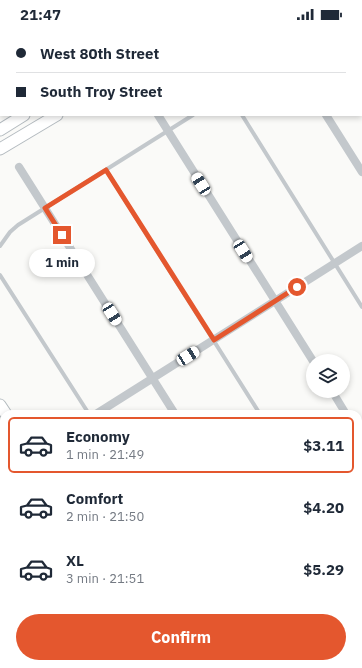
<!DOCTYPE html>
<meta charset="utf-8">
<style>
body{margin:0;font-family:"IBM Plex Sans",sans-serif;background:#f6f6f7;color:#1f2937;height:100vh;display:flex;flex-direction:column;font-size:15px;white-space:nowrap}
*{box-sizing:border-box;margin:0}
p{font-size:13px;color:#747a83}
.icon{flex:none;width:22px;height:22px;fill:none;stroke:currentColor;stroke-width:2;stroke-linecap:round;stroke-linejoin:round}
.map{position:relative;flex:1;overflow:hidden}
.panel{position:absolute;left:0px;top:382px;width:362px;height:258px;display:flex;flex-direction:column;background:#fff;border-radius:12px 12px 0 0;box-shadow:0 2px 6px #0003}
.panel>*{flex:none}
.top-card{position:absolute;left:0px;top:0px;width:362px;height:88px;box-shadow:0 2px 6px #0003;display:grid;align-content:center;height:88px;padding:0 16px;background:#fff}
.fabs{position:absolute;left:306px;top:326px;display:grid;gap:8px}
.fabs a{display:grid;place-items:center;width:44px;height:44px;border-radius:50%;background:#fff;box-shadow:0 2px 6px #0003;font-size:20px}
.end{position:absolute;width:18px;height:18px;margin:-9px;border:5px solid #e4572e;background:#fff;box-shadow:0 0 0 2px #fff}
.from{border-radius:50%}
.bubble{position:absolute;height:28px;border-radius:14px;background:#fff;box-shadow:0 2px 6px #0003;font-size:13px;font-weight:700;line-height:28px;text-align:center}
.car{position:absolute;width:12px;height:24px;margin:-12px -6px;border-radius:5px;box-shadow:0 0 3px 1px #0007;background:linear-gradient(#fff 24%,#345 0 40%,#fff 0 76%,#345 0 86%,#fff 0)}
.top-card b{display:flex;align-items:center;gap:14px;height:38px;font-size:15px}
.top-card b+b{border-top:1px solid #e0e1e3}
.top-card i{width:10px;height:10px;background:#1f2937}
ul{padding:7px 0 0;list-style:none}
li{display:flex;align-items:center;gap:12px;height:56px;margin:0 8px 6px;padding:0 8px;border:2px solid transparent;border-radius:6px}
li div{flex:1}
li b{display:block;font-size:15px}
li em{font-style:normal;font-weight:700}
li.selected{border-color:#e4572e}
li>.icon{width:36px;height:36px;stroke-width:1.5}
.primary-button{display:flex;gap:8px;margin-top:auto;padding:8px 16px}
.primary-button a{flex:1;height:46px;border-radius:24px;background:#e4572e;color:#fff;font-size:16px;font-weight:700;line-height:46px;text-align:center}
.status{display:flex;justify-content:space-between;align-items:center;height:28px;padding:0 20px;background:#fff;direction:ltr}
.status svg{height:11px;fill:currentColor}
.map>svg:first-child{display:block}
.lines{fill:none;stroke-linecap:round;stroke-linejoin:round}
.secondary-casing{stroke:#b3babf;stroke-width:13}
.service{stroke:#c3c8cc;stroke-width:4}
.minor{stroke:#c3c8cc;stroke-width:8}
.secondary{stroke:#fff;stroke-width:11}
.route{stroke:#e4572e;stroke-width:5}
</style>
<div class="status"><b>21:47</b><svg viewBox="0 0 49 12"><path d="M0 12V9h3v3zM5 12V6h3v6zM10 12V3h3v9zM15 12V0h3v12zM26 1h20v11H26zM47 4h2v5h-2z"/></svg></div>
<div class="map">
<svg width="362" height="640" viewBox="0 0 362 640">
<rect width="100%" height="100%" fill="#fafaf8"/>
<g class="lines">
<defs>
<g id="secondary">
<path d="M161,1L163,0"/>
<path d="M198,1L199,0"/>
<path d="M0,102L24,87"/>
<path d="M0,121L57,87"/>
<path d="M0,377L6,386"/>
<path d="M163,636L165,640"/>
</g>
</defs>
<use href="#secondary" class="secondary-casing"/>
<g class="service">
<path d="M356,0V1"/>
<path d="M329,1L331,0"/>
<path d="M361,8L362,10"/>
<path d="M242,87L362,279"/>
<path d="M106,142L260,386"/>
<path d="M0,218L10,204L18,197L193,87"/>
<path d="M0,247L89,386"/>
<path d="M0,497L4,494"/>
<path d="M0,513L4,519"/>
<path d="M358,542L362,548"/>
<path d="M78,636L80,640"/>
<path d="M248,636L250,640"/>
</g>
<g class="minor">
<path d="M272,0V1"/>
<path d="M158,87L313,333"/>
<path d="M326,87L362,144"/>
<path d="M19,139L175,386"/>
<path d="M332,363L346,386"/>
<path d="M96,386L362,218"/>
<path d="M358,405L362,411"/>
<path d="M0,446L4,444"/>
<path d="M358,560L362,557"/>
<path d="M333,636L335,640"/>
<path d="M230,640L236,636"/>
</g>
<use href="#secondary" class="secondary"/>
</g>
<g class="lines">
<path class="route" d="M62,207L45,180L106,142L214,312L297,259"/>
</g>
</svg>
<div class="fabs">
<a><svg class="icon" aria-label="layers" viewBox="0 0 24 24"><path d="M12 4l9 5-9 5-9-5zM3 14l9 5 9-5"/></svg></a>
</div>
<i class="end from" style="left:297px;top:259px"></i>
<i class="end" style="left:62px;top:207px"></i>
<div class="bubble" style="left:29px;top:221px;width:66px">1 min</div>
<i class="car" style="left:201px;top:156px;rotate:328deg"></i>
<i class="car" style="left:243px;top:223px;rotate:148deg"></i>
<i class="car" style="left:112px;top:286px;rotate:148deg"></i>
<i class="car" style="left:188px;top:328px;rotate:58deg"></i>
<div class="top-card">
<b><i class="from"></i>West 80th Street</b>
<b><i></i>South Troy Street</b>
</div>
<section class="panel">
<ul>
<li class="selected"><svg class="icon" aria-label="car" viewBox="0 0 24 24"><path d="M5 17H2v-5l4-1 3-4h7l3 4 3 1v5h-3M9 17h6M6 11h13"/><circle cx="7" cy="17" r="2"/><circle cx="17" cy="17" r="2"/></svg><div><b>Economy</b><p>1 min · 21:49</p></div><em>$3.11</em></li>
<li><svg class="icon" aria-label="car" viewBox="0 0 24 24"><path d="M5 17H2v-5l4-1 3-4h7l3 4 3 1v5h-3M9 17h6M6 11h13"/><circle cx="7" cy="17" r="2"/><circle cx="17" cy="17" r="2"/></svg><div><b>Comfort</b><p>2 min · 21:50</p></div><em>$4.20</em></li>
<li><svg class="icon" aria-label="car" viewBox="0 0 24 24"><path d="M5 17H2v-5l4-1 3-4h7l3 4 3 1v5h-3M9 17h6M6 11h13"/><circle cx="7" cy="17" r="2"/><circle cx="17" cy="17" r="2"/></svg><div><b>XL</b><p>3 min · 21:51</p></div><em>$5.29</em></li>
</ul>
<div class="primary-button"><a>Confirm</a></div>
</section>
</div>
